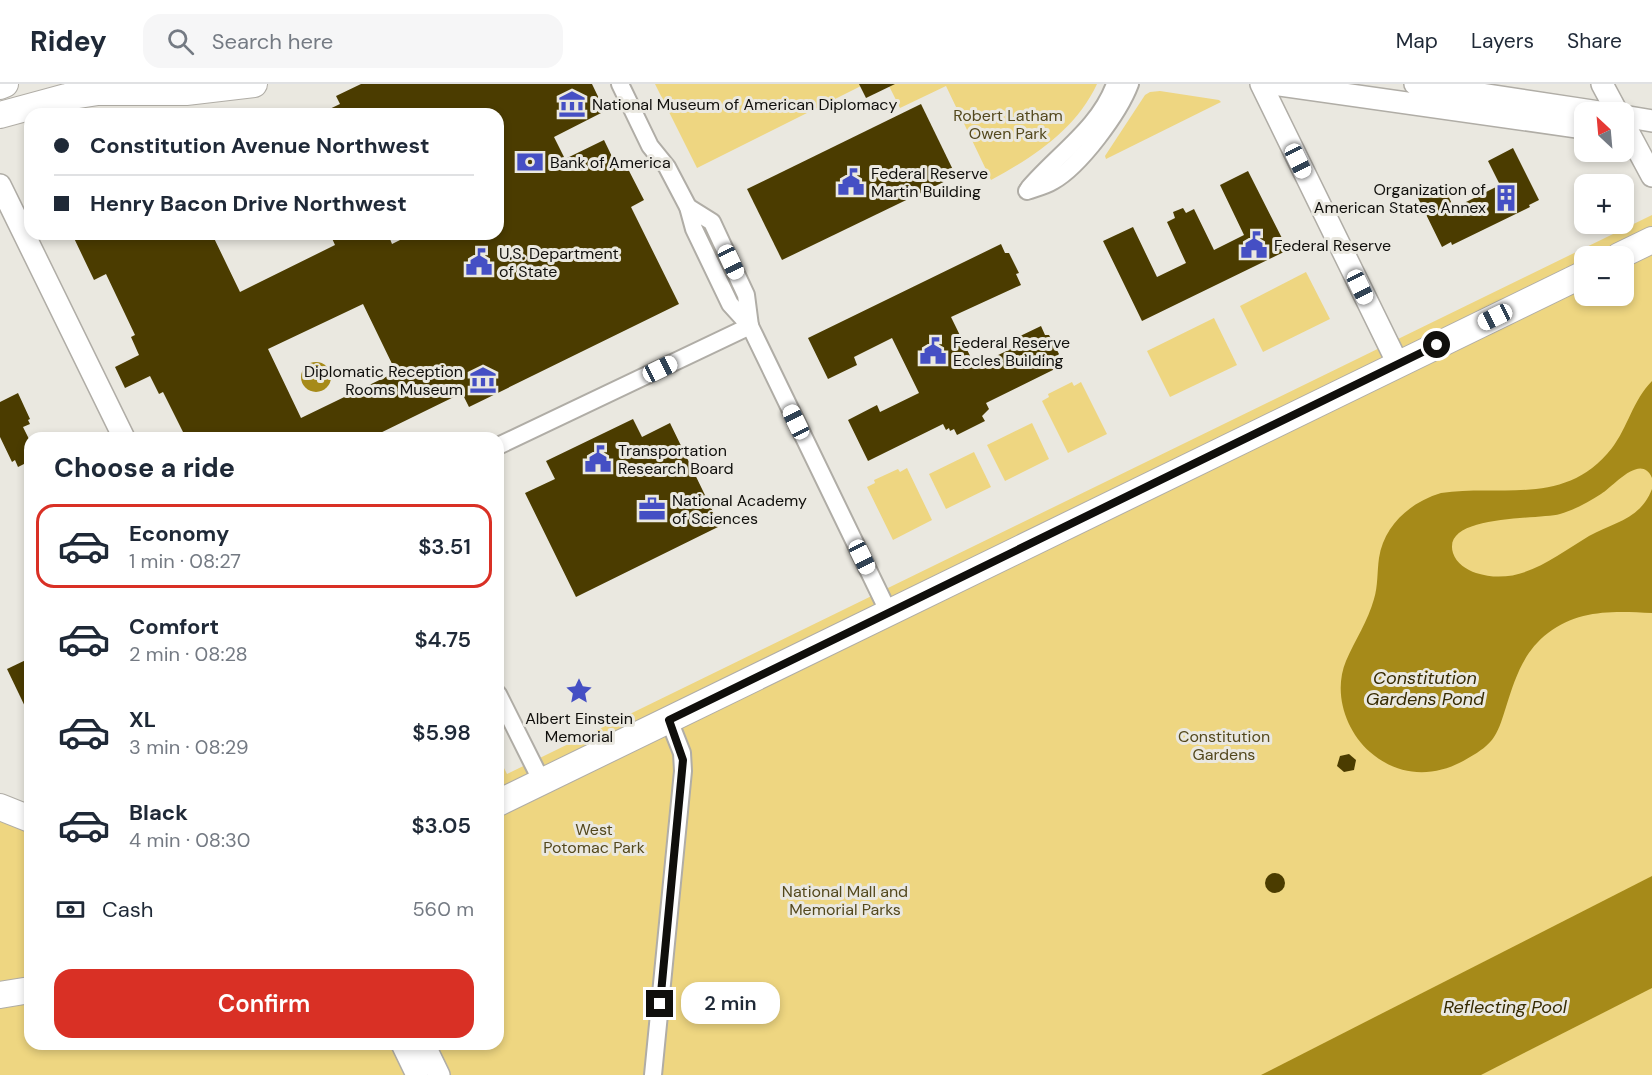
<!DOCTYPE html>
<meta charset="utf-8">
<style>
body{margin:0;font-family:"DM Sans",sans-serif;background:#f6f6f7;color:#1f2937;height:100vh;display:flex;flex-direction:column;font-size:22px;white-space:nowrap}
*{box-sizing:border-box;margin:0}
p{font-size:20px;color:#747a83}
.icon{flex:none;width:33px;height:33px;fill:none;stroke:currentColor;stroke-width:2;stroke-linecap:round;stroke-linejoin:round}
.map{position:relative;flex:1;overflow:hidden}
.side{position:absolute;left:24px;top:348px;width:480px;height:618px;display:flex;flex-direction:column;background:#fff;border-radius:18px;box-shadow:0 3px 9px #0003}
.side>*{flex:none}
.guide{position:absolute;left:24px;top:24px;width:480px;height:132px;border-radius:18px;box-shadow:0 3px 9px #0003;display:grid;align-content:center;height:132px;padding:0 30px;background:#fff}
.needle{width:39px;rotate:334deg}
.fabs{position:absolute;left:1574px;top:18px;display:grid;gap:12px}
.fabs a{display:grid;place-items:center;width:60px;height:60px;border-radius:12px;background:#fff;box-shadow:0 3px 9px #0003;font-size:30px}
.end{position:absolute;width:27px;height:27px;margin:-14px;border:8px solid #100f0c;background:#fff;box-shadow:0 0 0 3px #fff}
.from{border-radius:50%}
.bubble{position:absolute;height:42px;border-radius:18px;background:#fff;box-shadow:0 3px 9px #0003;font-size:20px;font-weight:600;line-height:42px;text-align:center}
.car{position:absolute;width:18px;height:36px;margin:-18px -9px;border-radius:8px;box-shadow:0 0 4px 2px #0007;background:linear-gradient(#fff 24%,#345 0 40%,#fff 0 76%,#345 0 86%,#fff 0)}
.guide b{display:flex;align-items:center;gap:21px;height:57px;font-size:22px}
.guide b+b{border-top:2px solid #e0e1e3}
.guide i{width:15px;height:15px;background:#1f2937}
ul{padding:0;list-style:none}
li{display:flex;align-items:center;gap:18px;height:84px;margin:0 12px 9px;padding:0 18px;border:3px solid transparent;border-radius:18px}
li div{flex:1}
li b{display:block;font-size:22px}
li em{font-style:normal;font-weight:600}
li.current{border-color:#d93025}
li>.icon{width:54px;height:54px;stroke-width:1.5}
h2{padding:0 30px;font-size:27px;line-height:72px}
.pay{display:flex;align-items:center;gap:15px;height:66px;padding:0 30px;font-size:22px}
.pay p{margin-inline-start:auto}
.button{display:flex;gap:12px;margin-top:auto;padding:12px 30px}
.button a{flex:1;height:69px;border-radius:18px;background:#d93025;color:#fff;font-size:24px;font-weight:600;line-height:69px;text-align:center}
header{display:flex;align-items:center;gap:36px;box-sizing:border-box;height:84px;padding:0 30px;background:#fff;border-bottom:2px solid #e0e1e3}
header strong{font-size:28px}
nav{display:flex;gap:33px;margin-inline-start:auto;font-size:21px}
.search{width:420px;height:54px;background:#f6f6f7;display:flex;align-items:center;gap:15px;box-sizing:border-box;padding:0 21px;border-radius:18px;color:#747a83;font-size:22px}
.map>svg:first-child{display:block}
.green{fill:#eed681;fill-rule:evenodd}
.water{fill:#a68a19}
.building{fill:#4b3c00;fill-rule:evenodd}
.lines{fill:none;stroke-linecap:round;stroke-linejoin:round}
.minor-casing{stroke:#b0ada6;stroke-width:20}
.major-casing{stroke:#b0ada6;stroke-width:24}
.highway-casing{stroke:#b0ada6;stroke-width:28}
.minor{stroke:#fff;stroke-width:16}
.major{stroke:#fff;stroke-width:21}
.highway{stroke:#fff;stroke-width:26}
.route{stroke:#100f0c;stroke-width:8}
.labels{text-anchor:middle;stroke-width:6;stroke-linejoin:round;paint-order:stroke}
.poi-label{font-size:16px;fill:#100f0c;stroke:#eae8e0;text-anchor:start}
.park-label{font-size:16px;fill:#53481d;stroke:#eae8e0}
.water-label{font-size:18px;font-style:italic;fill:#362a00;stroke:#eae8e0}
</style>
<header>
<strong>Ridey</strong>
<div class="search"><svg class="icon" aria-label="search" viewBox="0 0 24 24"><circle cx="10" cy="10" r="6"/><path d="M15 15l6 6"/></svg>Search here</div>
<nav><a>Map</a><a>Layers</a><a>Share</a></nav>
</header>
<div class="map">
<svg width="1652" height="991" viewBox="0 0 1652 991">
<rect width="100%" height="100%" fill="#eae8e0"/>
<g class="green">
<path d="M655,0H865L697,84Z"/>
<path d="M888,0H1097C1076,45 1034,73 991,96L946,2L900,24Z"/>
<path d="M1160,7L1219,16L1221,18L1106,75L1105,72L1145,11L1150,8Z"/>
<path d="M1652,131V991H0V923L30,917V960H498V672L507,690ZM1584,172H1623V212H1584Z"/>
<path d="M1306,188L1330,235L1263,268L1240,222Z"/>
<path d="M1214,234L1237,281L1170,313L1147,267Z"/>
<path d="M1072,298L1074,302L1081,298L1107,350L1068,369L1042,317L1049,313L1048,310Z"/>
<path d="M1032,339L1049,375L1005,397L987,361Z"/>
<path d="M974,368L991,403L946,425L929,390Z"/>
<path d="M907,384L932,436L893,456L867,403L875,399L874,396L898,385L900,388Z"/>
<path d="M0,731L30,743V906L0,911Z"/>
</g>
<g class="water">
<circle cx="316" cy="293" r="15"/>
<path d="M1652,297V394C1641,368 1613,403 1601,410C1589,418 1574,426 1560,430C1538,436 1441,430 1453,469C1456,479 1467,486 1476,489C1520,503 1554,473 1589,452C1614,438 1640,436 1652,405V529C1615,527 1579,525 1548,549C1523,568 1515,595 1506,623C1503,632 1500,644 1494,653C1489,661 1479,668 1470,673C1437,694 1400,694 1370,668C1345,646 1333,608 1346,577C1355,556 1368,537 1374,515C1378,502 1377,488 1379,474C1384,441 1411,418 1441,409C1504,400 1566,423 1612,364C1628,343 1633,316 1652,297Z"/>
<path d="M1652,792V904L1481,991H1261Z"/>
</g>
<g class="building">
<path d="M361,0H592L605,27L554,53L565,75L604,56L618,85L626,81L644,116L631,123L679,220L469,323L462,309L370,354H186L163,308L159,310L150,292L125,304L115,283L139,271L131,253L135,251L106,190L94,196L72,150H212L240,208L335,161L330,150H388L392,160L412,150H498V30H319L340,20L336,12ZM363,220L396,288L301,334L268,265Z"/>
<path d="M859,0H895L866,14Z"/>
<path d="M921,20L956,92L782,176L747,105Z"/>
<path d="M1513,64L1539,116L1529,121L1530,123L1452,161L1451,158L1442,163L1417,112L1442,99L1454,124L1500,101L1488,77Z"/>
<path d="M1248,87L1288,166L1142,237L1103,157L1133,143L1157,193L1186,179L1167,138L1175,134L1173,128L1183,124L1186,129L1194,125L1214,166L1244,151L1220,101Z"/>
<path d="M1001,160L1005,169H1009L1019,189L1016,190L1021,201L951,233L975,282L1015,263L1012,256L1041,242L1045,251H1049L1059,270L1056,273L1061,282L986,319L989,325L982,332L985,337L957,351L954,345L950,347L949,344L946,346L943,340L868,377L848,336L877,321L880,328L919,309L892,254L854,273L857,281L828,295L808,254Z"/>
<path d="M18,309L30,335L28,336L30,340L23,343L30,357V377L18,383L15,376L12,378L0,353V318Z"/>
<path d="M633,335L642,353L670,339L720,442L576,513L525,409L555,395L546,377Z"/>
<path d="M30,574V633L7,585Z"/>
<path d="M1349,670L1356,676L1354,686L1344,688L1337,682L1340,672Z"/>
<circle cx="1275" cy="799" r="10"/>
</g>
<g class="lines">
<defs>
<g id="minor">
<path d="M620,0L650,62L667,83L688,123L694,145L730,220L750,242L889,529"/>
<path d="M1029,104C1058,70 1100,43 1115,0"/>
<path d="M1027,107C1035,104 1045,102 1053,97C1080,82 1119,29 1130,0"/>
<path d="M688,123L712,138L746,211L750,242"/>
<path d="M498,362L750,242"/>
<path d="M498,610L542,698"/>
<path d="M653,991L683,687L682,669L669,636"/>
</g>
<g id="major">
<path d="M1261,0L1398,280"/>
<path d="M1273,0L1584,44"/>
<path d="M1415,0L1599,28"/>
<path d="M1602,0L1617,28"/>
<path d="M1623,32L1652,37"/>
<path d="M1623,38L1652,92"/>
<path d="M0,101L124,354"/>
<path d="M402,960L417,991"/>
<path d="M424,960L439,991"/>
</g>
<g id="highway">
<path d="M0,2L5,0"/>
<path d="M0,31L66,13L98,8H186L254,0"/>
<path d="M1619,172L1652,156"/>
<path d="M498,719L1584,190"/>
<path d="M0,723L30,735"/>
<path d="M0,911L30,906"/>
</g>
</defs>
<use href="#minor" class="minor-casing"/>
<use href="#major" class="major-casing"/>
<use href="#highway" class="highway-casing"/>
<use href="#minor" class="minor"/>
<use href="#major" class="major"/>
<use href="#highway" class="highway"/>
</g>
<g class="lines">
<path class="route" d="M660,920L683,676L669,636L1437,261"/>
</g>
<defs>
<symbol id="museum-bare" viewBox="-9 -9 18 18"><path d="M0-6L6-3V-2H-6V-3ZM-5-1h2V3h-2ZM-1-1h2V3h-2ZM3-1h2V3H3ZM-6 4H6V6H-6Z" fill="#454fc4" stroke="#eae8e0" stroke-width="2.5" paint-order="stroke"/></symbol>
<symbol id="bank-bare" viewBox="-9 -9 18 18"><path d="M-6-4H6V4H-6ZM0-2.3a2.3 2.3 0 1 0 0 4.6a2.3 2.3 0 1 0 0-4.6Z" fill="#454fc4" stroke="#eae8e0" stroke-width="2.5" paint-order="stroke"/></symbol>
<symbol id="civic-bare" viewBox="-9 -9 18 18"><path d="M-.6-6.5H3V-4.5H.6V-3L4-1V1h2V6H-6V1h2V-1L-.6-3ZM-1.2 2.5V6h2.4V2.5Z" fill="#454fc4" stroke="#eae8e0" stroke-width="2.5" paint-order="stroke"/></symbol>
<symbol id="building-bare" viewBox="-9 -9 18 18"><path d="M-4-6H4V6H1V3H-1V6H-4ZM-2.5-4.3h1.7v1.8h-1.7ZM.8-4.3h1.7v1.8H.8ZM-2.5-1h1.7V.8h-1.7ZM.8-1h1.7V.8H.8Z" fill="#454fc4" stroke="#eae8e0" stroke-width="2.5" paint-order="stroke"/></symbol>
<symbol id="office-bare" viewBox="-9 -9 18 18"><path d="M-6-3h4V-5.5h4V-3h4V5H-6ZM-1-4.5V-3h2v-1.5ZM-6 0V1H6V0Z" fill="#454fc4" stroke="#eae8e0" stroke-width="2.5" paint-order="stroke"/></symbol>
<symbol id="sight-bare" viewBox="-9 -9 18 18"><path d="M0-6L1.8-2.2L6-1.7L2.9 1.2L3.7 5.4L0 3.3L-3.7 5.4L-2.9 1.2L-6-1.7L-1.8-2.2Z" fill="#454fc4" stroke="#eae8e0" stroke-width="2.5" paint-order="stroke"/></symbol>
</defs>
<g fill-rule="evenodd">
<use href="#museum-bare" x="553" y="1" width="38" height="38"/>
<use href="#bank-bare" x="511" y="59" width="38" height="38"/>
<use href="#civic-bare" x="832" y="79" width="38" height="38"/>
<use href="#building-bare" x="1487" y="95" width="38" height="38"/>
<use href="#civic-bare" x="1235" y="142" width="38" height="38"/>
<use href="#civic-bare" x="460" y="159" width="38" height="38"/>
<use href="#civic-bare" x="914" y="248" width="38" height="38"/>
<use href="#museum-bare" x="464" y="277" width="38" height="38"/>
<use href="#civic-bare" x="579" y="356" width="38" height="38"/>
<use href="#office-bare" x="633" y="406" width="38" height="38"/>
<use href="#sight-bare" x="560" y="588" width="38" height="38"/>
</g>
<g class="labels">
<g class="poi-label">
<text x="592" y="26">National Museum of American Diplomacy</text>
<text x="550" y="84">Bank of America</text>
<text x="871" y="95">Federal Reserve<tspan x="871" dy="18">Martin Building</tspan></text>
<text x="1486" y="111" text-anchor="end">Organization of<tspan x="1486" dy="18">American States Annex</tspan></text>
<text x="1274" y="167">Federal Reserve</text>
<text x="499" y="175">U.S. Department<tspan x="499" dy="18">of State</tspan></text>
<text x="953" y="264">Federal Reserve<tspan x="953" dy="18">Eccles Building</tspan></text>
<text x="463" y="293" text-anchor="end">Diplomatic Reception<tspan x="463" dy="18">Rooms Museum</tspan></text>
<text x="618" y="372">Transportation<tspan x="618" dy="18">Research Board</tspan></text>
<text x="672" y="422">National Academy<tspan x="672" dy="18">of Sciences</tspan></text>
<text x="579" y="640" text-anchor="middle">Albert Einstein<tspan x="579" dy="18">Memorial</tspan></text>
</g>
<g class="park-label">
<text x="1008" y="37">Robert Latham<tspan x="1008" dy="18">Owen Park</tspan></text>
<text x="1224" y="658">Constitution<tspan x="1224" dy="18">Gardens</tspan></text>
<text x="594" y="751">West<tspan x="594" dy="18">Potomac Park</tspan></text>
<text x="845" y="813">National Mall and<tspan x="845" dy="18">Memorial Parks</tspan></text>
</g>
<g class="water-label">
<text x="1425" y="600">Constitution<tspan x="1425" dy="21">Gardens Pond</tspan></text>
<text x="1505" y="929">Reflecting Pool</text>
</g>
</g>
</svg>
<div class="fabs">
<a><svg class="needle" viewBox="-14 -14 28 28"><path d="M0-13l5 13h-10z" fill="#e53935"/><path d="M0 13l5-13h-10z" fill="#747a83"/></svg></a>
<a>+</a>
<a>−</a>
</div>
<i class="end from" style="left:1437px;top:261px"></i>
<i class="end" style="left:660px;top:920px"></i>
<div class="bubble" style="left:681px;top:898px;width:99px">2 min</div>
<i class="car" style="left:1298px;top:77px;rotate:154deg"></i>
<i class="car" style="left:731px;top:178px;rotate:155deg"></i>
<i class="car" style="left:1360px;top:203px;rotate:154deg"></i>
<i class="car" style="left:1495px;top:233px;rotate:244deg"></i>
<i class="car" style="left:660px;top:285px;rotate:64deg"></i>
<i class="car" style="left:796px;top:338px;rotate:334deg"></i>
<i class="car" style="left:862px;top:473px;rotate:154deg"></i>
<div class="guide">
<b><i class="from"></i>Constitution Avenue Northwest</b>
<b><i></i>Henry Bacon Drive Northwest</b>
</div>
<section class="side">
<h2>Choose a ride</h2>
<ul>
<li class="current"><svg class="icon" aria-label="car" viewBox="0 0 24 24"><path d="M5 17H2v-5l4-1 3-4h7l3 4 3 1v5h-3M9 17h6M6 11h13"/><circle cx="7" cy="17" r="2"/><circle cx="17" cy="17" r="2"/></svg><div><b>Economy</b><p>1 min · 08:27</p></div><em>$3.51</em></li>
<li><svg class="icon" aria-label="car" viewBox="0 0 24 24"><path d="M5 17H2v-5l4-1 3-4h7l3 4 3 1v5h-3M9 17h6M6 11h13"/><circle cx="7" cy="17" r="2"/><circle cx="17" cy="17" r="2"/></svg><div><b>Comfort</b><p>2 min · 08:28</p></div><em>$4.75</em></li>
<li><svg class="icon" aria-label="car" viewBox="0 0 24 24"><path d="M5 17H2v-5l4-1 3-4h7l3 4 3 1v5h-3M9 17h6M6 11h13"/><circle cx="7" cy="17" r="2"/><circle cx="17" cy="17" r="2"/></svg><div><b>XL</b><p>3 min · 08:29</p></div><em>$5.98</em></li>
<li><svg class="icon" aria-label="car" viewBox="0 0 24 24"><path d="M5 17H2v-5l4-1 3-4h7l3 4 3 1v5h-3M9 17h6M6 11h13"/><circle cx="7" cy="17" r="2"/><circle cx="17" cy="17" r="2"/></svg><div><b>Black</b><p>4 min · 08:30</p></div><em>$3.05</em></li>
</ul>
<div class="pay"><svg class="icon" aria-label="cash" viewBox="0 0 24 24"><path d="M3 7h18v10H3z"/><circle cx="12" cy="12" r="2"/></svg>Cash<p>560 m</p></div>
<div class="button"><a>Confirm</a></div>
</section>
</div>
